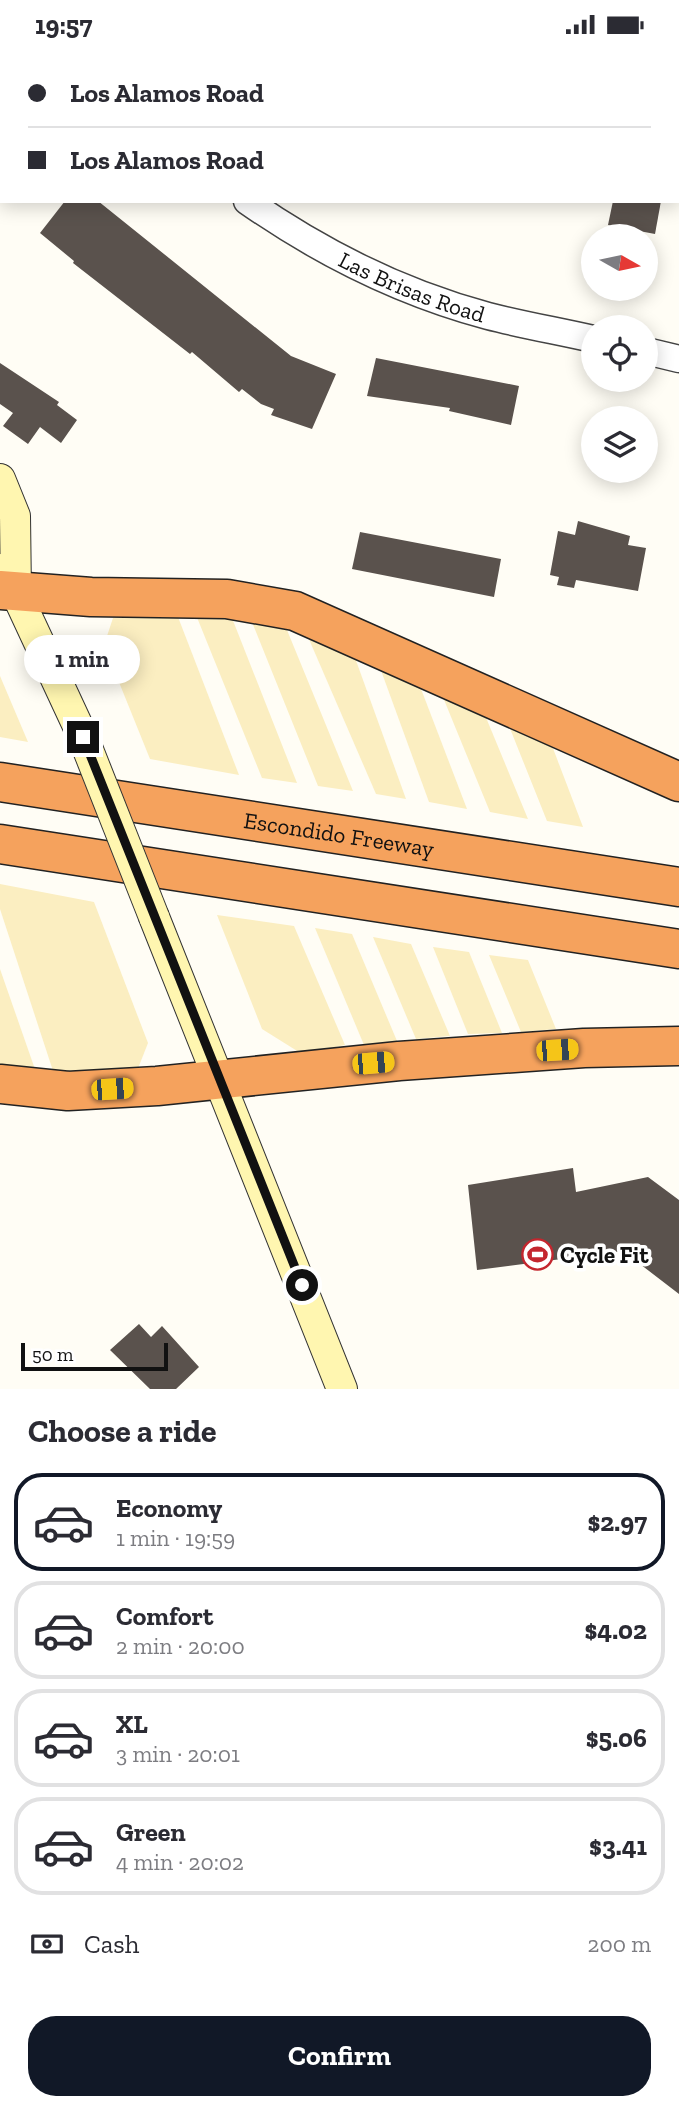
<!DOCTYPE html>
<meta charset="utf-8">
<style>
body{margin:0;font-family:"Zilla Slab",serif;background:#f7f7f7;color:#2b2b33;height:100vh;display:flex;flex-direction:column;font-size:26px;white-space:nowrap}
*{box-sizing:border-box;margin:0}
p{font-size:23px;color:#7c7c81}
.icon{flex:none;width:38px;height:38px;fill:none;stroke:currentColor;stroke-width:2;stroke-linecap:round;stroke-linejoin:round}
.map{position:relative;height:1340px;overflow:hidden}
.panel{display:flex;flex-direction:column;background:#fff;flex:1}
.panel>*{flex:none}
.banner{position:absolute;left:0px;top:0px;width:679px;height:154px;box-shadow:0 4px 18px #0003;display:grid;align-content:center;height:154px;padding:0 28px;background:#fff}
.needle{width:46px;rotate:99deg}
.controls{position:absolute;left:581px;top:175px;display:grid;gap:14px}
.controls a{display:grid;place-items:center;width:77px;height:77px;border-radius:50%;background:#fff;box-shadow:0 4px 18px #0003;font-size:35px}
.scale{position:absolute;left:21px;bottom:18px;width:147px;box-sizing:border-box;padding-left:7px;border:4px solid #111;border-top:0;font-size:19px;line-height:24px;white-space:nowrap;color:#111;-webkit-text-stroke:5px #fff;paint-order:stroke}
.end{position:absolute;width:32px;height:32px;margin:-16px;border:9px solid #111;background:#fff;box-shadow:0 0 0 4px #fff}
.from{border-radius:50%}
.bubble{position:absolute;height:49px;border-radius:24px;background:#fff;box-shadow:0 4px 18px #0003;font-size:23px;font-weight:700;line-height:49px;text-align:center}
.car{position:absolute;width:21px;height:42px;margin:-21px -10px;border-radius:9px;box-shadow:0 0 5px 2px #0007;background:linear-gradient(#f5c518 24%,#345 0 40%,#f5c518 0 76%,#345 0 86%,#f5c518 0)}
.banner b{display:flex;align-items:center;gap:24px;height:66px;font-size:26px}
.banner b+b{border-top:2px solid #e1e1e2}
.banner i{width:18px;height:18px;background:#2b2b33}
ul{padding:0;list-style:none}
li{display:flex;align-items:center;gap:21px;height:98px;margin:0 14px 10px;padding:0 14px;border:4px solid #e1e1e2;border-radius:28px}
li div{flex:1}
li b{display:block;font-size:26px}
li em{font-style:normal;font-weight:700}
li.on{border-color:#111827}
li>.icon{width:63px;height:63px;stroke-width:1.5}
h2{padding:0 28px;font-size:32px;line-height:84px}
.pay{display:flex;align-items:center;gap:18px;height:77px;padding:0 28px;font-size:26px}
.pay p{margin-inline-start:auto}
.action{display:flex;gap:14px;margin-top:auto;padding:14px 28px}
.action a{flex:1;height:80px;border-radius:28px;background:#111827;color:#fff;font-size:28px;font-weight:700;line-height:80px;text-align:center}
.status{display:flex;justify-content:space-between;align-items:center;height:49px;padding:0 35px;background:#fff;direction:ltr}
.status svg{height:19px;fill:currentColor}
.map>svg:first-child{display:block}
.sand{fill:#fbeec1}
.building{fill:#5a524d}
.lines{fill:none;stroke-linecap:round;stroke-linejoin:round}
.tertiary-casing{stroke:#444;stroke-width:29}
.secondary-casing{stroke:#333;stroke-width:32}
.motorway-casing{stroke:#222;stroke-width:41}
.tertiary{stroke:#fff;stroke-width:26}
.secondary{stroke:#fff6b0;stroke-width:30}
.motorway{stroke:#f5a25d;stroke-width:38}
.secondary-bridge-casing{stroke:#333;stroke-width:32;stroke-linecap:butt}
.secondary-bridge{stroke:#fff6b0;stroke-width:30}
.route{stroke:#111;stroke-width:9}
.labels{text-anchor:middle;stroke-width:7;stroke-linejoin:round;paint-order:stroke}
.street-label{font-size:23px;fill:#111;stroke:#fff}
.poi-label{font-size:23px;font-weight:bold;fill:#111;stroke:#fff;text-anchor:start}
</style>
<div class="status"><b>19:57</b><svg viewBox="0 0 49 12"><path d="M0 12V9h3v3zM5 12V6h3v6zM10 12V3h3v9zM15 12V0h3v12zM26 1h20v11H26zM47 4h2v5h-2z"/></svg></div>
<div class="map">
<svg width="679" height="1340" viewBox="0 0 679 1340">
<rect width="100%" height="100%" fill="#fffdf5"/>
<g class="sand">
<path d="M196,566L232,569L297,734L262,729Z"/>
<path d="M178,568L239,726L150,710L104,596L113,569Z"/>
<path d="M252,573L287,581L353,742L318,737Z"/>
<path d="M308,588L354,606L406,750L376,745Z"/>
<path d="M379,616L418,632L467,760L429,753Z"/>
<path d="M0,627L28,693L0,688Z"/>
<path d="M440,641L480,654L528,770L490,763Z"/>
<path d="M503,662L546,681L583,778L547,772Z"/>
<path d="M0,835L94,853L148,994L137,1022L55,1028L0,860Z"/>
<path d="M217,866L294,877L345,996L302,1005L262,980Z"/>
<path d="M315,879L352,885L397,992L364,996Z"/>
<path d="M373,888L411,895L450,987L416,990Z"/>
<path d="M433,898L469,903L502,984L468,985Z"/>
<path d="M489,906L528,911L556,980L521,983Z"/>
<path d="M0,920L37,1026L0,1018Z"/>
</g>
<g class="building">
<path d="M65,152H98L291,307L336,325L312,380L271,366L274,360L261,355L242,340L239,343L192,303L190,305L73,214L74,212L40,184Z"/>
<path d="M613,152H661L655,185L608,176Z"/>
<path d="M376,309L519,337L511,376L449,362L450,359L367,347Z"/>
<path d="M0,314L59,353L57,356L77,371L61,394L40,378L28,395L3,377L13,364L0,355Z"/>
<path d="M578,472L630,487L628,496L646,499L638,542L576,531L574,539L557,536L559,528L550,526L558,482L575,486Z"/>
<path d="M360,483L501,510L494,548L352,520Z"/>
<path d="M573,1119L576,1143L648,1128L679,1151V1245L623,1202L477,1221L468,1136Z"/>
<path d="M139,1275L151,1288L162,1277L199,1318L176,1340H150L110,1301Z"/>
</g>
<g class="lines">
<defs>
<g id="tertiary">
<path d="M94,0L95,2"/>
<path id="s1" d="M247,152C320,203 402,244 488,267C523,276 558,282 593,290"/>
<path d="M646,302L679,310"/>
</g>
<g id="secondary">
<path d="M0,430L15,467L16,544"/>
<path d="M0,520L16,544L83,688"/>
<path d="M154,868L342,1340"/>
</g>
<g id="motorway">
<path d="M0,541L91,548L227,550L295,562L679,733"/>
<path id="s2" d="M0,733L679,838"/>
<path d="M0,795L679,900"/>
<path d="M0,1035L68,1042L157,1037L399,1012L584,999L679,997"/>
</g>
</defs>
<use href="#tertiary" class="tertiary-casing"/>
<use href="#secondary" class="secondary-casing"/>
<use href="#motorway" class="motorway-casing"/>
<use href="#tertiary" class="tertiary"/>
<use href="#secondary" class="secondary"/>
<use href="#motorway" class="motorway"/>
<defs>
<path id="secondary-bridge" d="M83,688L154,868"/>
</defs>
<use href="#secondary-bridge" class="secondary-bridge-casing"/>
<use href="#secondary-bridge" class="secondary-bridge"/>
</g>
<g class="lines">
<path class="route" d="M83,688L302,1236"/>
</g>
<defs>
<symbol id="stadium-ring" viewBox="-11 -11 22 22"><circle r="9.5" fill="#fff" stroke="#c4262e" stroke-width="1.5"/><path d="M0-5a6.5 5 0 1 0 0 10a6.5 5 0 1 0 0-10ZM-3.5-1.8h7v3.6h-7Z" fill="#c4262e"/></symbol>
</defs>
<g fill-rule="evenodd">
<use href="#stadium-ring" x="520" y="1188" width="35" height="35"/>
</g>
<g class="labels">
<g class="street-label">
<text dy="8" stroke="none"><textPath href="#s1" startOffset="187">Las Brisas Road</textPath></text>
<text dy="8" stroke="none"><textPath href="#s2" startOffset="343">Escondido Freeway</textPath></text>
</g>
<g class="poi-label">
<text x="560" y="1214">Cycle Fit</text>
</g>
</g>
</svg>
<div class="controls">
<a><svg class="needle" viewBox="-14 -14 28 28"><path d="M0-13l5 13h-10z" fill="#e53935"/><path d="M0 13l5-13h-10z" fill="#7c7c81"/></svg></a>
<a><svg class="icon" aria-label="locate" viewBox="0 0 24 24"><circle cx="12" cy="12" r="6"/><path d="M12 2v4M12 18v4M2 12h4M18 12h4"/></svg></a>
<a><svg class="icon" aria-label="layers" viewBox="0 0 24 24"><path d="M12 4l9 5-9 5-9-5zM3 14l9 5 9-5"/></svg></a>
</div>
<div class="scale">50 m</div>
<i class="end from" style="left:302px;top:1236px"></i>
<i class="end" style="left:83px;top:688px"></i>
<div class="bubble" style="left:24px;top:586px;width:116px">1 min</div>
<i class="car" style="left:557px;top:1001px;rotate:86deg"></i>
<i class="car" style="left:373px;top:1014px;rotate:85deg"></i>
<i class="car" style="left:112px;top:1040px;rotate:86deg"></i>
<div class="banner">
<b><i class="from"></i>Los Alamos Road</b>
<b><i></i>Los Alamos Road</b>
</div>
</div>
<section class="panel">
<h2>Choose a ride</h2>
<ul>
<li class="on"><svg class="icon" aria-label="car" viewBox="0 0 24 24"><path d="M5 17H2v-5l4-1 3-4h7l3 4 3 1v5h-3M9 17h6M6 11h13"/><circle cx="7" cy="17" r="2"/><circle cx="17" cy="17" r="2"/></svg><div><b>Economy</b><p>1 min · 19:59</p></div><em>$2.97</em></li>
<li><svg class="icon" aria-label="car" viewBox="0 0 24 24"><path d="M5 17H2v-5l4-1 3-4h7l3 4 3 1v5h-3M9 17h6M6 11h13"/><circle cx="7" cy="17" r="2"/><circle cx="17" cy="17" r="2"/></svg><div><b>Comfort</b><p>2 min · 20:00</p></div><em>$4.02</em></li>
<li><svg class="icon" aria-label="car" viewBox="0 0 24 24"><path d="M5 17H2v-5l4-1 3-4h7l3 4 3 1v5h-3M9 17h6M6 11h13"/><circle cx="7" cy="17" r="2"/><circle cx="17" cy="17" r="2"/></svg><div><b>XL</b><p>3 min · 20:01</p></div><em>$5.06</em></li>
<li><svg class="icon" aria-label="car" viewBox="0 0 24 24"><path d="M5 17H2v-5l4-1 3-4h7l3 4 3 1v5h-3M9 17h6M6 11h13"/><circle cx="7" cy="17" r="2"/><circle cx="17" cy="17" r="2"/></svg><div><b>Green</b><p>4 min · 20:02</p></div><em>$3.41</em></li>
</ul>
<div class="pay"><svg class="icon" aria-label="cash" viewBox="0 0 24 24"><path d="M3 7h18v10H3z"/><circle cx="12" cy="12" r="2"/></svg>Cash<p>200 m</p></div>
<div class="action"><a>Confirm</a></div>
</section>
